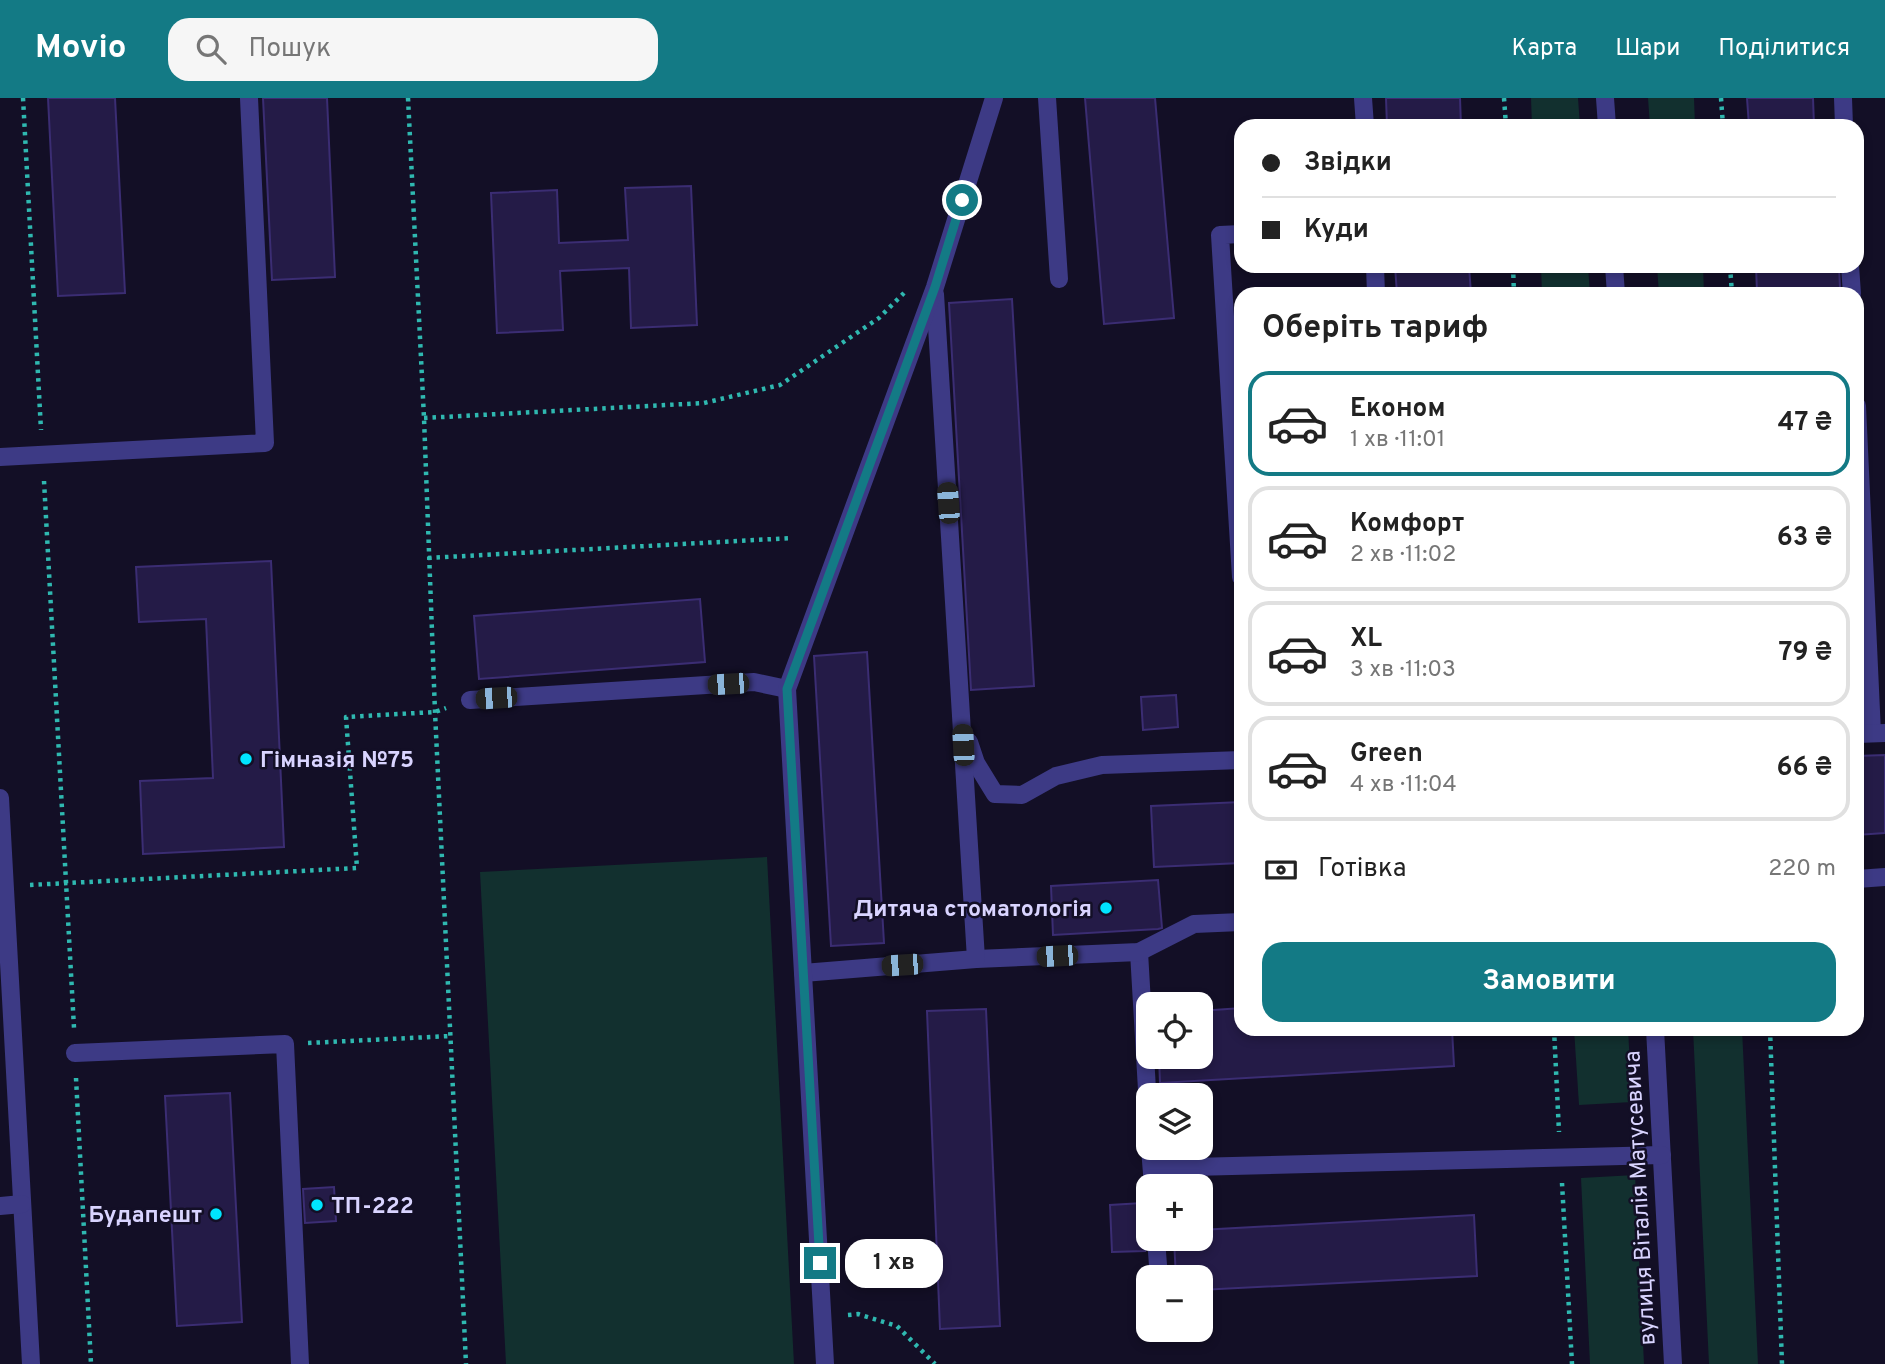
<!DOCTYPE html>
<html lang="uk">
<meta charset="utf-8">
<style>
body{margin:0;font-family:Overpass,sans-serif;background:#f6f6f6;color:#222;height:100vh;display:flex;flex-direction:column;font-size:26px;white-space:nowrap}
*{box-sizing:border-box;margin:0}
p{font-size:23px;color:#767676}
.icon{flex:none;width:38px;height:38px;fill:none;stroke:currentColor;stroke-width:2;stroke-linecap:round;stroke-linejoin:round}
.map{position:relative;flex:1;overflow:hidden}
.panel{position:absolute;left:1234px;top:189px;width:630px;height:749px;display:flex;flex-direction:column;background:#fff;border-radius:21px;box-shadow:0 4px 10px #0003}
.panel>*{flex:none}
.top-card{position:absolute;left:1234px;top:21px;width:630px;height:154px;border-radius:21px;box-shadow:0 4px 10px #0003;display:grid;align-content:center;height:154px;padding:0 28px;background:#fff}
.fabs{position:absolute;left:1136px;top:894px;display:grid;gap:14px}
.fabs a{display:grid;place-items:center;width:77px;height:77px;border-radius:14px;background:#fff;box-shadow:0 4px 10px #0003;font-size:35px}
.end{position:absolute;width:32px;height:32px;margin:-16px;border:9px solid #137a85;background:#fff;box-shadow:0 0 0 4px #fff}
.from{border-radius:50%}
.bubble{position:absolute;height:49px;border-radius:21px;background:#fff;box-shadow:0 4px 10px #0003;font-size:23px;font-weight:700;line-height:49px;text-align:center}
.car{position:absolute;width:21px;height:42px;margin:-21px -10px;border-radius:9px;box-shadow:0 0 5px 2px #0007;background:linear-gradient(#222 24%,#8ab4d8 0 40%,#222 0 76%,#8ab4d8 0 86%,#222 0)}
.top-card b{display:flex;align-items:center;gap:24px;height:66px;font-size:26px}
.top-card b+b{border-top:2px solid #e0e0e0}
.top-card i{width:18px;height:18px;background:#222}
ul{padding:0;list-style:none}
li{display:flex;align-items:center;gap:21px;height:105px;margin:0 14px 10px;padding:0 14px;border:4px solid #e0e0e0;border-radius:21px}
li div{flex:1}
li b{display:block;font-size:26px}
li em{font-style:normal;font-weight:700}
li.current{border-color:#137a85}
li>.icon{width:63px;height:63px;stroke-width:1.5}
h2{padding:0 28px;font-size:32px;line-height:84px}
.pay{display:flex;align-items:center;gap:18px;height:77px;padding:0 28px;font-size:26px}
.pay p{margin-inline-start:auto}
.button{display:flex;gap:14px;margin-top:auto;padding:14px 28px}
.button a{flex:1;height:80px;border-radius:21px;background:#137a85;color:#fff;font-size:28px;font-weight:700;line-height:80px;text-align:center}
header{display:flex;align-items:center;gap:42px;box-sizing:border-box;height:98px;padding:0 35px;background:#137a85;color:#fff}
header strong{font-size:33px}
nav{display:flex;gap:38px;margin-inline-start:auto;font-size:24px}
.search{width:490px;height:63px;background:#f6f6f6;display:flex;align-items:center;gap:18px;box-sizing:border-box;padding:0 24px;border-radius:21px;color:#767676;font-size:26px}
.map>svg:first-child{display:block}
.green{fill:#12302f}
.building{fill:#241b47;stroke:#3b2d73;stroke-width:2}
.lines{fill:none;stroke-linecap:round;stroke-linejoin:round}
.path{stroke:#2fb8b0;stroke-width:4.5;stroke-dasharray:3.5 5;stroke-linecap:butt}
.minor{stroke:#3d3a85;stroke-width:18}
.route{stroke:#137a85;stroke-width:9}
.poi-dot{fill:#00e5ff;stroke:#130f26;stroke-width:2.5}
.labels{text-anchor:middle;stroke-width:5;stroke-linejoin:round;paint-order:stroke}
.poi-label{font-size:23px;font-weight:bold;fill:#d9d4ff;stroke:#130f26;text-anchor:start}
.street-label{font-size:23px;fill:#d9d4ff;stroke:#130f26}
</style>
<header>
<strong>Movio</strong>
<div class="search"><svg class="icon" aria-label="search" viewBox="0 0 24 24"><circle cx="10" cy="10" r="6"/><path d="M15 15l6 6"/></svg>Пошук</div>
<nav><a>Карта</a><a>Шари</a><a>Поділитися</a></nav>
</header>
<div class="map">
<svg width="1885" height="1266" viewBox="0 0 1885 1266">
<rect width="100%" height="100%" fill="#130f26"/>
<g class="green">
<path d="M1531,0H1578L1580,28H1532Z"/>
<path d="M1648,0H1694L1695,28H1650Z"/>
<path d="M1541,168H1588L1590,196H1542Z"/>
<path d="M1657,168H1703L1704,196H1659Z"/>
<path d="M767,759L794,1266H506L480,774Z"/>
<path d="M1574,931H1628L1632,1004L1579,1007Z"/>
<path d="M1693,931H1742L1758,1266H1709Z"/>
<path d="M1635,1077L1644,1266H1590L1581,1080Z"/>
</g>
<g class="building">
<path d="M48,0H115L125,195L58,198Z"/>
<path d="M263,0H327L335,179L272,182Z"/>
<path d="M1085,0H1155L1174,220L1104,226Z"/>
<path d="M1386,0H1460L1461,28H1387Z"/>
<path d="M1747,0H1813L1814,28H1749Z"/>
<path d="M691,88L697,227L631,230L629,170L560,173L563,232L497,235L491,95L557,92L559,145L628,142L625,90Z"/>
<path d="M1395,168H1469L1471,196H1397Z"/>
<path d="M1756,168H1839L1840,190L1757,194Z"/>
<path d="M1012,201L1034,588L971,592L949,205Z"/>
<path d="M271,463L284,749L143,756L140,683L213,680L206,521L139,524L136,469Z"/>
<path d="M700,501L705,564L479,581L474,518Z"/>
<path d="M867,554L884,845L831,848L814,558Z"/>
<path d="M1176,597L1178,629L1143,632L1141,599Z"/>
<path d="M1885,657V735L1857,737V658Z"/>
<path d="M1241,704V765L1154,769L1151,708Z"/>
<path d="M1158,782L1162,830L1158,831L1053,837L1051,788Z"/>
<path d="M1241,910V931H1452L1454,968L1160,985L1159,959H1200V913Z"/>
<path d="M986,911L1000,1228L940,1231L927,913Z"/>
<path d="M230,995L242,1224L177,1228L165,998Z"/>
<path d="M334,1089L336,1123L305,1125L303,1091Z"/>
<path d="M1142,1105L1145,1153L1112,1154L1110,1107Z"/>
<path d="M1474,1117L1477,1178L1200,1192V1180H1176L1174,1141H1200V1132Z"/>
</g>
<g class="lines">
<g class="path">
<path d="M23,0L41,332"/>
<path d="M408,0L424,320L435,614L466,1266"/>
<path d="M1504,0L1506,28"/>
<path d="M1721,0L1723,28"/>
<path d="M1513,168L1514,196"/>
<path d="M1730,168L1732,196"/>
<path d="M424,320L704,305L780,287L879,220L904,195"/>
<path d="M44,383L74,930"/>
<path d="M428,460L792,440"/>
<path d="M30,787L357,770L346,619L435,614L446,610"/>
<path d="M1554,931L1559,1034"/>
<path d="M1770,931L1782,1266"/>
<path d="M308,945L450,938"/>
<path d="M76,980L91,1266"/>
<path d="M1562,1085L1572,1266"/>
<path d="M848,1217L858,1216L897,1228L935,1266"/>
</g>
<g class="minor">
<path d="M1047,0L1059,181"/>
<path d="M1363,0L1365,28"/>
<path d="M1605,0L1607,28"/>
<path d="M1843,0L1844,28"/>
<path d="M1241,136L1220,137L1241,479"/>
<path d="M1375,168L1376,196"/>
<path d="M1614,168L1616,196"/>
<path d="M1850,168L1852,196"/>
<path d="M1857,308L1872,635"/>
<path d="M0,359L265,345L249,0"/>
<path d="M470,602L754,584L787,591"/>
<path d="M1857,636L1885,635"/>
<path d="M969,644L976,665L995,696L1022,697L1056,678L1102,667L1241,662"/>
<path d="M0,700L31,1266"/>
<path d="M1857,781L1885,779"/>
<path d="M1139,854L1148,1009"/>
<path d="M976,861L1139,854L1194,826L1241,824"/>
<path d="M803,875L976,861L935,196"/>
<path d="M1655,931L1673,1266"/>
<path d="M75,955L285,946L300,1266"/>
<path d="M1150,1050L1153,1088"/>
<path d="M1152,1070L1662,1057"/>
<path d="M0,1108L22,1106"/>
<path d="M1156,1141L1159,1180"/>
<path d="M825,1266L787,591L935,189L994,0"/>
</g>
</g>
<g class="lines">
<path class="route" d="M820,1165L787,591L935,189L962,102"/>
</g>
<g class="poi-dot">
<circle cx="246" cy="661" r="7"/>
<circle cx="1106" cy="810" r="7"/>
<circle cx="317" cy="1107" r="7"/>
<circle cx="216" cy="1116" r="7"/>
</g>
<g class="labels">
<g class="poi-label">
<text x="260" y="669">Гімназія №75</text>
<text x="1092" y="818" text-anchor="end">Дитяча стоматологія</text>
<text x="331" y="1115">ТП-222</text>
<text x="202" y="1124" text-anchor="end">Будапешт</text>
</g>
<g class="street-label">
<text transform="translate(1639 1100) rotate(-93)" y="8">вулиця Віталія Матусевича</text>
</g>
</g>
</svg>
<div class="fabs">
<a><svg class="icon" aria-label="locate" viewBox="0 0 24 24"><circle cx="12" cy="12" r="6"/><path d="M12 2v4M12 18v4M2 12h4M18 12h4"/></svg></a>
<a><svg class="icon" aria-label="layers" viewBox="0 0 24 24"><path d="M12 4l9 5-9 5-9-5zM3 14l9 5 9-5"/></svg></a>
<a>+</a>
<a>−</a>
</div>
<i class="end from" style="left:962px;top:102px"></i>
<i class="end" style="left:820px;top:1165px"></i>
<div class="bubble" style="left:845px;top:1141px;width:98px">1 хв</div>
<i class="car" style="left:948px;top:405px;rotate:356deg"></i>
<i class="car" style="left:728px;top:586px;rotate:267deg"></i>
<i class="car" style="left:496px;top:600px;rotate:266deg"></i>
<i class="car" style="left:963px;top:647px;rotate:357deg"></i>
<i class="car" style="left:1057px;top:858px;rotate:267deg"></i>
<i class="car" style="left:902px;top:867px;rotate:266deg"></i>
<div class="top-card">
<b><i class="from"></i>Звідки</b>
<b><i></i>Куди</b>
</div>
<section class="panel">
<h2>Оберіть тариф</h2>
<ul>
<li class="current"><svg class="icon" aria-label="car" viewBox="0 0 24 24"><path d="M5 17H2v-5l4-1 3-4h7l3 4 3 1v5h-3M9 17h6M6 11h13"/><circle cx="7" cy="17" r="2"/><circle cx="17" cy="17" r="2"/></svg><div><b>Економ</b><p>1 хв · 11:01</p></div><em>47 ₴</em></li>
<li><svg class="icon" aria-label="car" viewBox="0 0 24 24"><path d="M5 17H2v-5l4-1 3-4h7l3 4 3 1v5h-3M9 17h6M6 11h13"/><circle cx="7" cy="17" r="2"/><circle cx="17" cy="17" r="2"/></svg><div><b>Комфорт</b><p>2 хв · 11:02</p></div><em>63 ₴</em></li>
<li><svg class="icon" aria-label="car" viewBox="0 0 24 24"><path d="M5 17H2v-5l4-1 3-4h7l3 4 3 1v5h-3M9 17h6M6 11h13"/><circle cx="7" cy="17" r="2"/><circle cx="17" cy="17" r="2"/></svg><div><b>XL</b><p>3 хв · 11:03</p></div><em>79 ₴</em></li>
<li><svg class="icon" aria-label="car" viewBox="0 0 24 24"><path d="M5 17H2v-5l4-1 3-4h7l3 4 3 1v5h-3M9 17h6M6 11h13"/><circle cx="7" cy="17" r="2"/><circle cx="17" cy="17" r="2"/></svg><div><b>Green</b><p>4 хв · 11:04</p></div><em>66 ₴</em></li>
</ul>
<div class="pay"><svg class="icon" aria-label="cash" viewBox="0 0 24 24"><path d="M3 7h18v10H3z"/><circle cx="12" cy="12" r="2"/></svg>Готівка<p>220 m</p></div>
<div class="button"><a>Замовити</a></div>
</section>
</div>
